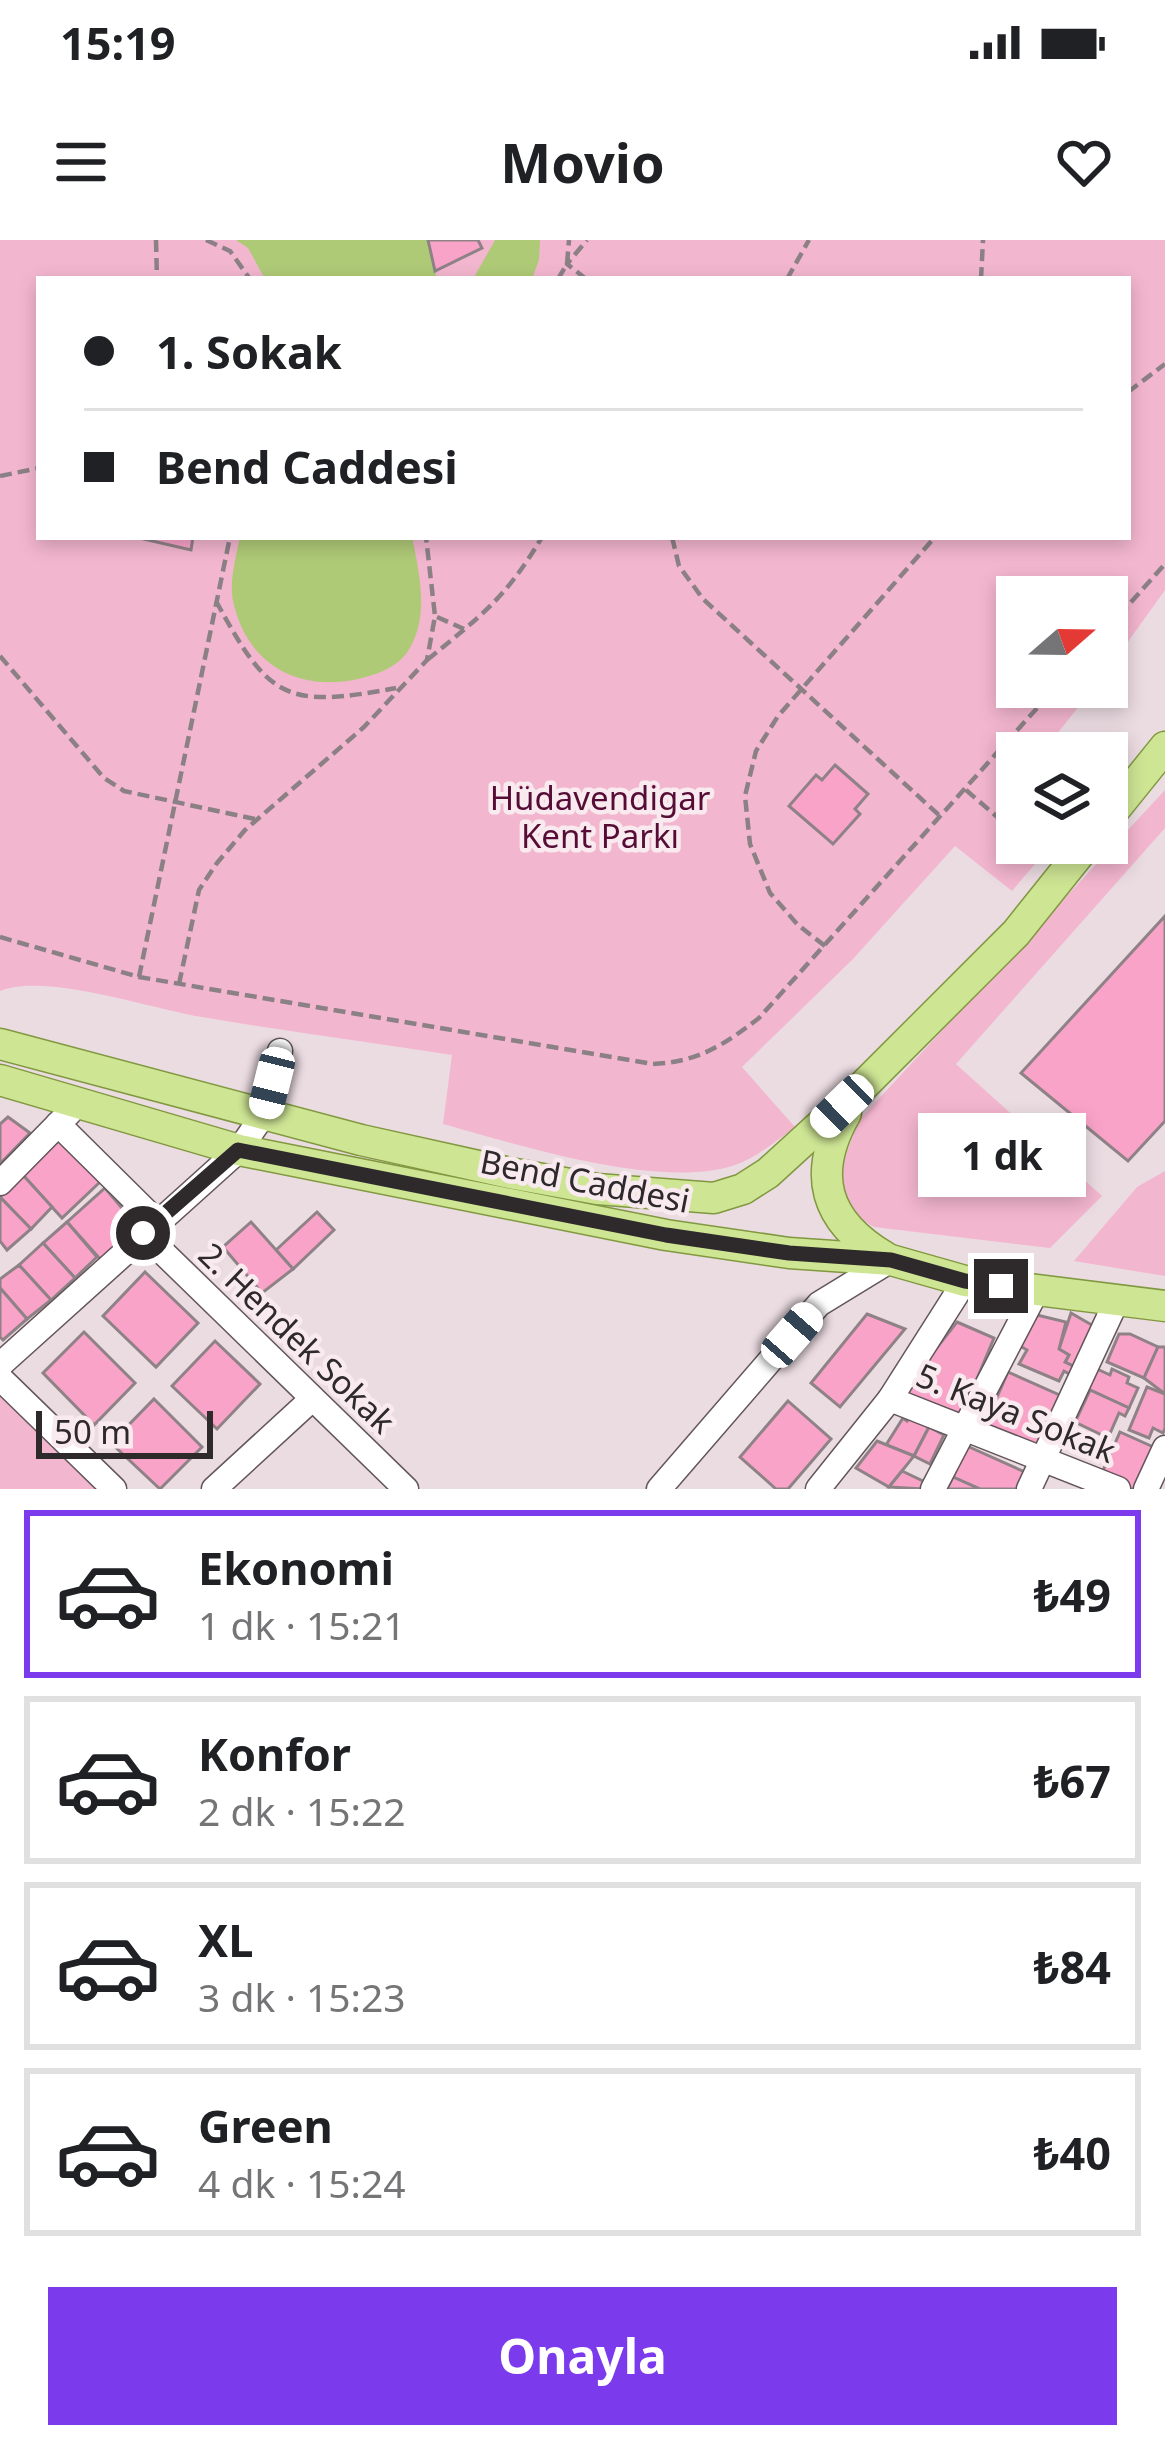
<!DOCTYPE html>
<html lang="tr">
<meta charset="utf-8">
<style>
body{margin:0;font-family:"Noto Sans",sans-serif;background:#f6f6f6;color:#202124;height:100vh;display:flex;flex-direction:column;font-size:45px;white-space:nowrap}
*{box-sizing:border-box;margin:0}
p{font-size:39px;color:#757577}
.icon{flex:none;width:66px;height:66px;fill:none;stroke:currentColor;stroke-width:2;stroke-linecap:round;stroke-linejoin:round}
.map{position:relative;height:1249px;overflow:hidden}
.details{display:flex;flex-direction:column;background:#fff;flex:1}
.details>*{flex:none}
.hud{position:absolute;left:36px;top:36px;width:1095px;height:264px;border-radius:0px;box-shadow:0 6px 18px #0003;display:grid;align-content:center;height:264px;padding:0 48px;background:#fff}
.needle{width:78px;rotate:70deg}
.controls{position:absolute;left:996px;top:336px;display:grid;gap:24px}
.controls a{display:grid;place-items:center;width:132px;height:132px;border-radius:0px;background:#fff;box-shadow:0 6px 18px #0003;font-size:60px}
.scale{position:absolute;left:36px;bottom:30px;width:177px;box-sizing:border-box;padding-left:12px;border:6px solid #2e292b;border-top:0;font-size:33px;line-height:42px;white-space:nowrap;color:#2e292b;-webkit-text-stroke:9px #f8eaef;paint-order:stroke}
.end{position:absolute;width:54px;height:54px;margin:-27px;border:15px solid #2e292b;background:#fff;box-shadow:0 0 0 6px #fff}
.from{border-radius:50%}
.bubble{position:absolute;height:84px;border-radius:0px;background:#fff;box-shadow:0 6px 18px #0003;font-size:39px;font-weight:700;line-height:84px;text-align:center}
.car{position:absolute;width:36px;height:72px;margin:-36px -18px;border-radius:15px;box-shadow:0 0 9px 3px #0007;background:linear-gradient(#fff 24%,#345 0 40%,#fff 0 76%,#345 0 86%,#fff 0)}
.hud b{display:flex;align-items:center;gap:42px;height:114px;font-size:45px}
.hud b+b{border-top:3px solid #e0e0e0}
.hud i{width:30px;height:30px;background:#202124}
ul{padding:21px 0 0;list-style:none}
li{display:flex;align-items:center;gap:36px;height:168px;margin:0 24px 18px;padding:0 24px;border:6px solid #e0e0e0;border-radius:0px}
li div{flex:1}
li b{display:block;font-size:45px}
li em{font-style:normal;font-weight:700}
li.active{border-color:#7c3aed}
li>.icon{width:108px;height:108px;stroke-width:1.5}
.action{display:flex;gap:24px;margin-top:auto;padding:24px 48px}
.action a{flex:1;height:138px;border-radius:0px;background:#7c3aed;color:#fff;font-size:48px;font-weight:700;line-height:138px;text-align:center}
.status{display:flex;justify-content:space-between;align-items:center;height:84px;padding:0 60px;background:#fff;direction:ltr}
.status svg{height:33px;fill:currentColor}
header{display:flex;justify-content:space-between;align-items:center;height:156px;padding:0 48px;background:#fff;font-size:54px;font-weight:700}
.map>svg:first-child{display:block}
.green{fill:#f3b6cf;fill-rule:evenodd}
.water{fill:#afca77}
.building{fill:#faa3c9;stroke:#8f8287;stroke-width:3}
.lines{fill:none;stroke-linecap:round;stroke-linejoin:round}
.minor-casing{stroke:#62565a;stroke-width:27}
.major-casing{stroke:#819840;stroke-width:33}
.path{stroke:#8b8185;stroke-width:4.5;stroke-dasharray:12 6;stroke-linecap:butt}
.minor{stroke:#fff;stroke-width:24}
.major{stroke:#cee594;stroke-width:30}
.route{stroke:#2e292b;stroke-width:15}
.labels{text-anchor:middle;stroke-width:9;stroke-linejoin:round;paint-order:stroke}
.park-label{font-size:33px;fill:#570c36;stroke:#f8eaef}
.street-label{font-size:33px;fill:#2e292b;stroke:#f8eaef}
</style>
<div class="status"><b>15:19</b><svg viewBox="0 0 49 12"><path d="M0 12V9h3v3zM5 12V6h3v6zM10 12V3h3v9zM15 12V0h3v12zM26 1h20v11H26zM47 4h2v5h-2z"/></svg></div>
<header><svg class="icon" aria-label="menu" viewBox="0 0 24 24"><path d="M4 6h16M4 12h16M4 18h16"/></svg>Movio<svg class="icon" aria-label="heart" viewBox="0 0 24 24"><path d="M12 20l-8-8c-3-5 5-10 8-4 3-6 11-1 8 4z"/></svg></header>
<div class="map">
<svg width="1165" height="1249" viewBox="0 0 1165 1249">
<rect width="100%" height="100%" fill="#ebdce2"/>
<g class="green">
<path d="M0,0H1165V350L1107,431V357H1017V447H1094L1042,513H1017V603H1053L1012,651L955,606L853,719L742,827L795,887C776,901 755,919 732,926C657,949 519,905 443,884L452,815C369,802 285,791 202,777C153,769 44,732 0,751ZM39,39H1128V297H39Z"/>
<path d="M1165,550V588L956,824L1102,956L1050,1008L874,987C824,960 842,920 861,878Z"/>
<path d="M1165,931V1036L1074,1021L1137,947Z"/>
<path d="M0,1153L98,1249H0Z"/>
</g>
<g class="water">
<path d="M236,0H428L437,39H265L248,8Z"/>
<path d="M495,0H540L539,20L532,39H473Z"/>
<path d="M240,297H412C419,331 429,373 411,406C401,426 379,434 358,439C298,452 247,425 233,361C229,342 236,316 240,297Z"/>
</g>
<g class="building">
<path d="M428,0H478L482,8L435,31Z"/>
<path d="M135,297H193L191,310Z"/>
<path d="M835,525L868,554L855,569L860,574L833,604L789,566L816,535L822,540Z"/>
<path d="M1165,676V881L1128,921L1021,833Z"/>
<path d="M8,877L30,893L0,924V884Z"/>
<path d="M60,899L100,942L62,978L22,934Z"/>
<path d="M22,934L52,967L31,989L0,957Z"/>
<path d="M105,948L138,987L101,1020L67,982Z"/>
<path d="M0,957L31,989L7,1010L0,1001Z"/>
<path d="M317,972L334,990L293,1029L276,1010Z"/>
<path d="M67,982L97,1017L75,1038L43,1003Z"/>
<path d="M251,982L293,1029L262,1053L223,1007Z"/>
<path d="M43,1003L75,1038L51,1060L19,1025Z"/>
<path d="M19,1025L51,1060L27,1079L0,1048V1039Z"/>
<path d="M145,1032L198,1083L156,1127L103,1076Z"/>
<path d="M0,1048L27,1079L3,1100L0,1097Z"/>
<path d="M1071,1073L1097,1088L1075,1127L1065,1122L1069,1115L1059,1109Z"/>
<path d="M867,1074L905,1089L840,1167L811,1143Z"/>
<path d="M1037,1075L1066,1082L1059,1109L1069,1115L1065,1122L1075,1127L1071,1135L1064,1131L1059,1141L1019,1124L1027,1110L1020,1106Z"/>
<path d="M957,1082L994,1098L961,1177L902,1152Z"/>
<path d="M84,1092L135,1143L94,1185L43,1133Z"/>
<path d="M1119,1094H1130L1158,1107L1144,1138L1107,1122Z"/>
<path d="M215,1101L260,1144L217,1189L172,1146Z"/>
<path d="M1158,1107H1165V1154L1144,1138Z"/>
<path d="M1095,1128L1110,1135L1112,1129L1129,1137L1127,1143L1138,1148L1129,1168L1086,1148Z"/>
<path d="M1008,1132L1064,1157L1039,1212L984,1187Z"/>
<path d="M1147,1147L1165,1154V1188L1163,1193L1153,1188L1149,1198L1129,1190Z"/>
<path d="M1090,1150L1129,1168L1125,1176L1119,1173L1108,1198L1075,1182Z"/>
<path d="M154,1159L202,1207L160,1249L111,1203Z"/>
<path d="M788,1161L831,1199L788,1249H776L740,1217Z"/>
<path d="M911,1174L929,1187L914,1216L886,1205L903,1178L907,1181Z"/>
<path d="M929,1187L944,1195L930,1224L914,1216Z"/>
<path d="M1120,1192L1160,1210L1142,1249H1131L1101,1235Z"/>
<path d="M877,1201L914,1216L889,1247L856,1228Z"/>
<path d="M967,1206L1027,1233L1020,1249H980L953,1237Z"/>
<path d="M902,1231L927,1243L924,1249L889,1247Z"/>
<path d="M953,1237L980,1249H947Z"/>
</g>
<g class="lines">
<defs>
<g id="minor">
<path d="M58,884L156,981"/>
<path d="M0,943L70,872"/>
<path d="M143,993L406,1249"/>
<path d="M0,1125L239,910L264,874L280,811"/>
<path d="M0,1138L114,1249"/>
<path d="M890,1159L1118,1249"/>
<path d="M214,1249L312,1159"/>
<path d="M659,1249L819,1064L891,1020"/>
<path d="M818,1249L890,1159L965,1041"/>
<path d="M933,1249L1037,1050"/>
<path d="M1029,1249L1117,1060"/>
<path d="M1146,1249L1165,1208"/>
</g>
<g id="major">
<path d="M1107,579L1165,507"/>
<path d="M0,804L361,900L510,933L597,949L714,958L743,949L768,933L860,849L1016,693L1088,603"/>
<path d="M0,840L239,910L666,995L789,1013L891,1020L965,1041L1165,1066"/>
<path d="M846,873C811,934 824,981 885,1017"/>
</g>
</defs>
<use href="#minor" class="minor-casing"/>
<use href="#major" class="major-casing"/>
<g class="path">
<path d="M156,0L157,39"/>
<path d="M206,0L230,11L250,39"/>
<path d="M558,39L567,24L569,0"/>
<path d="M586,39L567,24L587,0"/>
<path d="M787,39L809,0"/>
<path d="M981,39L983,0"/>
<path d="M1128,152L1165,124"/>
<path d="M0,236L39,228"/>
<path d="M672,297L679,326L703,359L941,577"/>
<path d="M216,361C269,459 285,469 396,448"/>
<path d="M437,377L464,389"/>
<path d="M1107,389L1165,324"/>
<path d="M0,416L104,538L124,551L255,579"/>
<path d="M427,420C481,376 506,358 542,297"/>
<path d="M966,550L1017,594"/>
<path d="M1027,603L1046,619"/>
<path d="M0,697L139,737L653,824C698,822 724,805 759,778L1056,447"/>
<path d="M825,706L798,685L770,653L750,604L745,556L756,511L778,476L935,297"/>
<path d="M139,737L230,297"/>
<path d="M179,744L199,650L217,623L245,590L364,487L427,420L435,376L426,297"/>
</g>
<use href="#minor" class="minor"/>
<use href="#major" class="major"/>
</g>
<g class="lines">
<path class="route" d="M143,993L238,910L666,995L789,1013L891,1020L965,1041L1001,1046"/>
</g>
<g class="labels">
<g class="park-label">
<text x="600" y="570">Hüdavendigar<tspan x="600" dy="38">Kent Parkı</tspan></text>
</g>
<g class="street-label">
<text transform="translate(585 941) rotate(11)" y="12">Bend Caddesi</text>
<text transform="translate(297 1098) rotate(44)" y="12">2. Hendek Sokak</text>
<text transform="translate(1016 1173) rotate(22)" y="12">5. Kaya Sokak</text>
</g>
</g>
</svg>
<div class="controls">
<a><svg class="needle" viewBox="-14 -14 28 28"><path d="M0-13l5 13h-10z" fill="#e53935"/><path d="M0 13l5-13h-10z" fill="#757577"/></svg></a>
<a><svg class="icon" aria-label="layers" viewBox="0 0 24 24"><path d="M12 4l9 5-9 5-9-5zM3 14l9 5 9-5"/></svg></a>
</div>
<div class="scale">50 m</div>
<i class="end from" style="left:143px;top:993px"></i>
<i class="end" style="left:1001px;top:1046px"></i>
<div class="bubble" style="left:918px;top:873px;width:168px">1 dk</div>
<i class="car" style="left:272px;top:843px;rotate:194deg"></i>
<i class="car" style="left:842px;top:866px;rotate:226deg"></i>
<i class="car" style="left:792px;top:1095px;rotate:41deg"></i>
<div class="hud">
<b><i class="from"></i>1. Sokak</b>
<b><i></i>Bend Caddesi</b>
</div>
</div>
<section class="details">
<ul>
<li class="active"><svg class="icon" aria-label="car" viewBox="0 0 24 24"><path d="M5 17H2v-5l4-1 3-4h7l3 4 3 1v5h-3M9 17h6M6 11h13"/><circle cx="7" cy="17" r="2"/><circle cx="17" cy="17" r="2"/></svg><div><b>Ekonomi</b><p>1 dk · 15:21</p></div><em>₺49</em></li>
<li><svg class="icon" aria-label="car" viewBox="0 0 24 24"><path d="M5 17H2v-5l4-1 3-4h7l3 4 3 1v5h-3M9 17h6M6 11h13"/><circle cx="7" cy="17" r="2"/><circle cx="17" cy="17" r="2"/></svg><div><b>Konfor</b><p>2 dk · 15:22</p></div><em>₺67</em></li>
<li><svg class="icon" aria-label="car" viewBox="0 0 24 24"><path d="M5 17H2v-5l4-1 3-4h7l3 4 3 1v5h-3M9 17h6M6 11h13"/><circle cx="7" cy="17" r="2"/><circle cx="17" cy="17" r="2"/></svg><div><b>XL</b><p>3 dk · 15:23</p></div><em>₺84</em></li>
<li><svg class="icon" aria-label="car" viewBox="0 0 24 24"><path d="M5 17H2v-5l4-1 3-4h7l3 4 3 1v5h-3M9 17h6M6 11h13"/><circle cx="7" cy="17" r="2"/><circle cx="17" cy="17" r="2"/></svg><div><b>Green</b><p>4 dk · 15:24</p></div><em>₺40</em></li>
</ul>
<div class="action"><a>Onayla</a></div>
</section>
